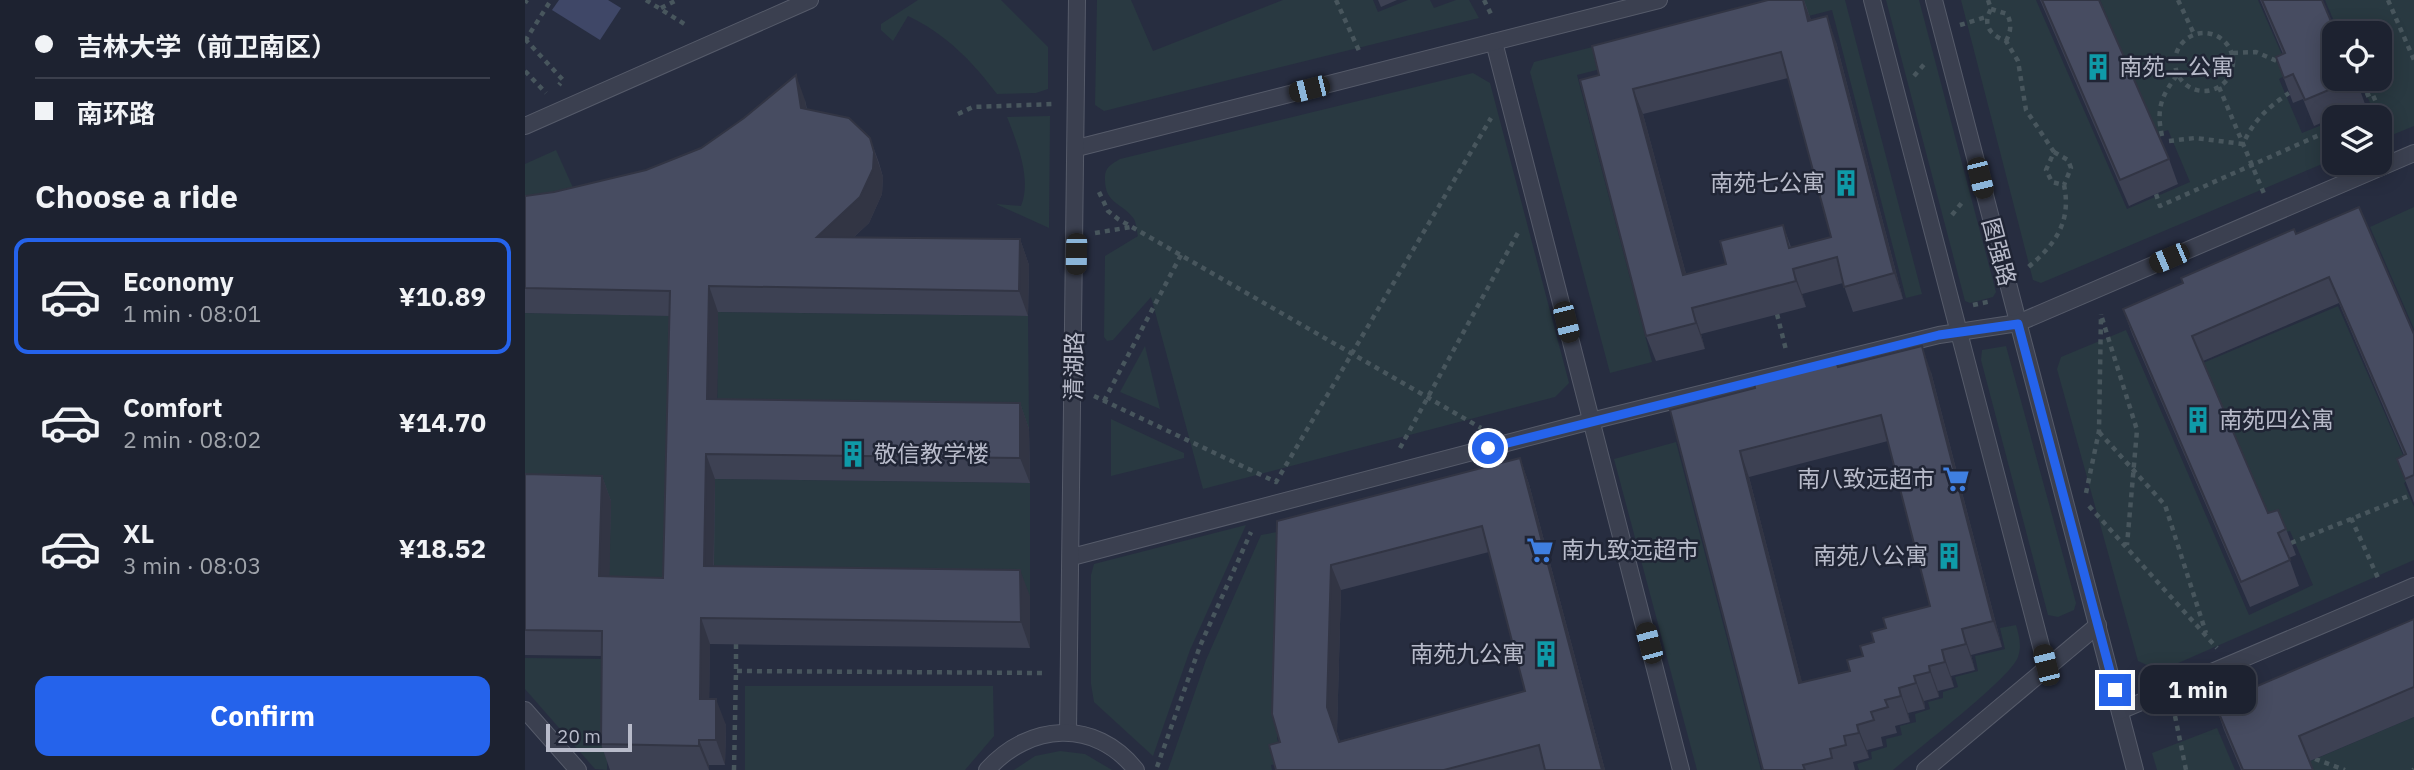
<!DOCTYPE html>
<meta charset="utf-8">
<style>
body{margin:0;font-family:"IBM Plex Sans","Noto Sans SC",sans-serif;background:#2a2f3c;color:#f1f3f6;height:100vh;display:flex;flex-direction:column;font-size:26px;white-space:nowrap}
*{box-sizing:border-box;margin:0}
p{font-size:23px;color:#a0a4ab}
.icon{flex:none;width:38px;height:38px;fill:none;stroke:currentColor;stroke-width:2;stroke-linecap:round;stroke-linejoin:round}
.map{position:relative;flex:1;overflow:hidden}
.panel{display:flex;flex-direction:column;background:#1d2230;width:525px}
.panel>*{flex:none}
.top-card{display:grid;align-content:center;height:154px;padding:0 35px;background:#1d2230}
.tools{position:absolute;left:1797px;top:21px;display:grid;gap:14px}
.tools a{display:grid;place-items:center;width:70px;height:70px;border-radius:14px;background:#1d2230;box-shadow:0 4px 18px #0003,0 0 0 2px #3b3f4c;font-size:35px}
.scale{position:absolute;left:21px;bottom:18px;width:86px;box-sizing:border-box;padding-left:7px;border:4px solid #b8bbca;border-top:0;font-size:19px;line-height:24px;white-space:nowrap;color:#b8bbca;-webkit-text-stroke:5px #202535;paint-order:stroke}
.end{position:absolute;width:32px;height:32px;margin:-16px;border:9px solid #2563eb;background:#fff;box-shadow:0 0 0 4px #fff}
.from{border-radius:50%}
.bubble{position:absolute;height:49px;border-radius:14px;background:#1d2230;box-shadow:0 4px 18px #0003,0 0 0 2px #3b3f4c;font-size:23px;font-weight:700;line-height:49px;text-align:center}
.car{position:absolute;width:21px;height:42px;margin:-21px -10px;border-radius:9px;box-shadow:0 0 5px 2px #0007;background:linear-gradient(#222 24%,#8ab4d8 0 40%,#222 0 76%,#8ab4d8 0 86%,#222 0)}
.top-card b{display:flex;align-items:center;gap:24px;height:66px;font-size:26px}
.top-card b+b{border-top:2px solid #3b3f4c}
.top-card i{width:18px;height:18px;background:#f1f3f6}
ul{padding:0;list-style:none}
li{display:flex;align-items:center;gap:21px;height:116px;margin:0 14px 10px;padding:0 21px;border:4px solid transparent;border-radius:14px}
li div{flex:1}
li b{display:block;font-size:26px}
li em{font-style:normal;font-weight:700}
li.selected{border-color:#2563eb}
li>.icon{width:63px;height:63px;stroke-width:1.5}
h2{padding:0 35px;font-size:32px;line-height:84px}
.action{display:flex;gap:14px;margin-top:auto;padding:14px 35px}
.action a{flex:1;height:80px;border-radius:14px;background:#2563eb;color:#fff;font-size:28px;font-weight:700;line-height:80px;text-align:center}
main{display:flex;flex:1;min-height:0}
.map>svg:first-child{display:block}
.green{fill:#293941}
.water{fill:#3f4767}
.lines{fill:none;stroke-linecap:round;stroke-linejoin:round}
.lane-casing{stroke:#565b6a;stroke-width:18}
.path{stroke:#48565d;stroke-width:4.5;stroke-dasharray:5 5;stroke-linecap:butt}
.lane{stroke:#3b4050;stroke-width:16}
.wall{fill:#3d4153;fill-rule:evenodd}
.shaded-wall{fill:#323544}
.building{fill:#474c61;stroke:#323544;stroke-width:2;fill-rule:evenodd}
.route{stroke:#2563eb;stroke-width:9}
.labels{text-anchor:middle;stroke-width:5;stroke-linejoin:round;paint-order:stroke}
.poi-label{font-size:23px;fill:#b8bbca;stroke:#202535;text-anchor:start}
.street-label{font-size:23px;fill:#b8bbca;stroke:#202535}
</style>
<main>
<section class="panel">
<div class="top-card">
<b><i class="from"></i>吉林大学（前卫南区）</b>
<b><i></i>南环路</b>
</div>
<h2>Choose a ride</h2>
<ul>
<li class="selected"><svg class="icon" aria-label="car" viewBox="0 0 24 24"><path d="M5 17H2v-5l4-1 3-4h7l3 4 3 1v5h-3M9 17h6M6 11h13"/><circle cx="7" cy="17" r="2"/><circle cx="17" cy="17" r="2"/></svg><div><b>Economy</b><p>1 min · 08:01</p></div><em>¥10.89</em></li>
<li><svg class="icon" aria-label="car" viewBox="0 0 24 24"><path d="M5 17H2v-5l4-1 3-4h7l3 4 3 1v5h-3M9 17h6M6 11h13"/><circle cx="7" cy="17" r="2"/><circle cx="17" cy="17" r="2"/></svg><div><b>Comfort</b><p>2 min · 08:02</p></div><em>¥14.70</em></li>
<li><svg class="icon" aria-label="car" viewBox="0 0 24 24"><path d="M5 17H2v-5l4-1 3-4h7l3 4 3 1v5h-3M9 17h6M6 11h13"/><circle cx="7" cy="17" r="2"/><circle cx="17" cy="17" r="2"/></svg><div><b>XL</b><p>3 min · 08:03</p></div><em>¥18.52</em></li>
</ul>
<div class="action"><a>Confirm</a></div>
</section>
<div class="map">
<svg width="1889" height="770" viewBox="0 0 1889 770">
<rect width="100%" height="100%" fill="#272d40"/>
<g class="green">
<path d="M393,0H476L523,47V89L511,93L472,94C447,61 421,34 383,16L368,41L356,30V24Z"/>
<path d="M572,0H606L628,51L758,0H848L853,12L883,0H905L909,8L931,0H944L954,18L579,111L570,105Z"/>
<path d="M1251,0H1320L1397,294L1381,298L1307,10L1052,75L1127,362L1085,373L1005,72L1009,62Z"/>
<path d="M1361,0H1394L1471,292L1468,297L1445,303L1440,301Z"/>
<path d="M1436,0H1511L1602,209L1665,182L1643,130L1632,134L1575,0H1733L1765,73L1754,79L1777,133L1809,120V159L1516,283L1508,280Z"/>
<path d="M1800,0H1889V126L1855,140V117H1817L1846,105L1834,79H1855V33H1814Z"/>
<path d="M948,73L965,83L1044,383L1030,397L678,489L626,297L588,340L582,341L579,337L580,256L613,236C612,232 611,223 609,219C598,203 580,204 580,180C579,168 585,165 595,159Z"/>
<path d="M525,116L524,228L471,204L496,206C507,180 492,142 482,117Z"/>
<path d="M31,150L58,210L0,220V164Z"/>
<path d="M1889,207V329L1845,227Z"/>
<path d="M1813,306L1888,478L1879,483L1889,507V560L1635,671L1613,661L1532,369L1536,357L1601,330L1724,615L1788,585L1765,531L1753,535L1678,363Z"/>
<path d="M193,312L503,316L504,429L192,425Z"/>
<path d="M0,313L154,316L148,603H107L0,499Z"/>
<path d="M620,346L635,409L595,392Z"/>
<path d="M1481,346L1551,603L1549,610L1533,617L1523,615L1456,360L1457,350Z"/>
<path d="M586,419L659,453V458L586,476Z"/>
<path d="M1151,442L1236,770H1172L1089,459Z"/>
<path d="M190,479L505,483V596L188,592Z"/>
<path d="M721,525L665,650L628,756L569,702L566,684V575L569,564Z"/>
<path d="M757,531L752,738L758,763L746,765L747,770H643L681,660L736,535Z"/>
<path d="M1491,625C1494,636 1497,645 1493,657C1485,679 1391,750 1368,770H1334L1332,764L1347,759L1346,752L1362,747L1361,739L1377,735L1375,726L1391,722L1390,714L1405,709L1403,702L1418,698V692L1433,687L1430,677L1453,671L1450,656L1480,649L1475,628Z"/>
<path d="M0,658L84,659L82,770L70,769L0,689Z"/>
<path d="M220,686H468L469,736L440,770H220Z"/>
<path d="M1889,717V770H1787L1783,762Z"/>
<path d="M1692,728L1710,770H1632L1627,753Z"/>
<path d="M535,751L560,754L587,770H489L510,756Z"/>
</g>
<path class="water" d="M34,0H83L96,8L75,40L27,10Z"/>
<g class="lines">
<defs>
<g id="lane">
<path d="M1347,0L1521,665"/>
<path d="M1409,0L1610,770"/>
<path d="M969,42L1156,770"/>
<path d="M0,126L285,0"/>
<path d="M552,148L1134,0"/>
<path d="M547,557L1066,421L1414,335L1493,323L1889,153"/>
<path d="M0,710L53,770"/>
<path d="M1595,711L1889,586"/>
<path d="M543,732L552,0"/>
<path d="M462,770C504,723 570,718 611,770"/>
<path d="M1400,770L1573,625"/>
</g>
</defs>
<use href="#lane" class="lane-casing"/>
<g class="path">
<path d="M121,0L161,25"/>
<path d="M811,0L835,53"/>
<path d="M959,0L968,18"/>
<path d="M1463,0L1466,9C1457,25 1465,35 1481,41L1493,61L1501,110L1529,152L1521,170L1527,182L1539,185C1547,223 1529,246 1501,269"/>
<path d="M1653,0L1669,34"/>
<path d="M1863,0L1889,60"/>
<path d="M0,3L2,0"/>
<path d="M136,8L152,0"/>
<path d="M1466,9L1482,14C1487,24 1486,31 1481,41"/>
<path d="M1435,25L1461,17"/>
<circle cx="1679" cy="62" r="29"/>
<path d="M0,39L38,80L34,85"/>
<path d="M0,41L26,0"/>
<path d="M1708,53L1731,52L1754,62"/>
<path d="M0,71L21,93"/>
<path d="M1389,76L1402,61"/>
<path d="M1694,87L1740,196"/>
<path d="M433,114L448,107L529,104"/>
<path d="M1835,117L1854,109L1847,93L1837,97"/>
<path d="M1637,136C1631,109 1636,96 1653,74"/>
<path d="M1644,141L1670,138L1718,144C1729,120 1742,108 1764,93"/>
<path d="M1529,152L1543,160L1546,168L1539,185"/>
<path d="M574,192L583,211L593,219L956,428"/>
<path d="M1631,194L1635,206L1810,128"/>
<path d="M1427,215L1439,200"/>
<path d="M570,233L606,227"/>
<path d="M1448,305L1467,301"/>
<path d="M1252,314L1261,350"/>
<path d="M1577,318L1612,430L1602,545"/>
<path d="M569,396L751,482L966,118"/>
<path d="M579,401L656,255"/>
<path d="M1574,432L1640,505L1681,633"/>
<path d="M875,448L995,229"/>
<path d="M1561,493L1574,431L1576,314"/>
<path d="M1564,506L1692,648"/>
<path d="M1826,518L1853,578"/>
<path d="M1766,543L1886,495"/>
<path d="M211,644V671"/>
<path d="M1650,716L1661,770"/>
<path d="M1790,759L1820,770"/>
<path d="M632,767L675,646L726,532"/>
<path d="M209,770L211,671L521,673"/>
<path d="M1888,770L1889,769"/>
</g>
<use href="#lane" class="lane"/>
</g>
<g class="wall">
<path d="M853,0H872L856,7Z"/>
<path d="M1243,0H1279L1286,20L1311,42L1378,299L1328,312L1318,283L1277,294L1281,307L1176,334L1180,349L1131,361L1121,336L1074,75ZM1263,78L1306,237L1266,247L1258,225L1201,264L1161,274L1118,114Z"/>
<path d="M1515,0H1574L1644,159L1653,184L1604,206Z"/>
<path d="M1735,0H1797L1831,79L1840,104L1789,126L1778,99L1768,103L1751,57L1758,54Z"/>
<path d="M280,100L282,109L345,138L354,163L358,177L357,194L344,223L329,237L495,239L504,265L503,316L193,312L192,399L495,403L504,429L505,483L190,479L189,566L505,596V648L185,644L184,699L201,725L200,765H184V770H85L76,744L77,656L0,655V474L77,476L86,501L84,577L138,578L144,316L0,313V196L29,192L121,170L176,148Z"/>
<path d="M1771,234L1889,334V503L1872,459L1879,455L1814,303L1678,361L1743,513L1761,529L1771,555L1764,558L1774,586L1725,607L1607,334L1598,309Z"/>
<path d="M1313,367L1406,372L1477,647L1446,655L1450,670L1426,676L1429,687L1413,691L1414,697L1399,701L1400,709L1383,713L1385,722L1370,726L1372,733L1356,737L1358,746L1342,750L1344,758L1328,762L1330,770H1238L1145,410ZM1363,441L1405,606L1361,628L1325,671L1277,683L1224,477Z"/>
<path d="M995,458L1004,484L1080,770H751L755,742L752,521ZM964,552L1000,691L815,741L812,732L816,590Z"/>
<path d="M1889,619V717L1785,761L1788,770H1716L1699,730L1690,704Z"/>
</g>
<g class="shaded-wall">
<path d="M1278,0L1285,17L1293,46L1283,21Z"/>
<path d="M1302,16L1311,42L1378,299L1369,273Z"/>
<path d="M271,75L280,100L285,133L276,108Z"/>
<path d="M1108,89L1118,114L1168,300L1158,275Z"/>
<path d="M345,138L358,177L357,194L344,223L302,262L292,237Z"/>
<path d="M495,239L504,265L503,316L494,291Z"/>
<path d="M1268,269L1277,294L1281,307L1271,281Z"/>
<path d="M184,286L193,312L192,425L182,399Z"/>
<path d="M1167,308L1176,334L1180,349L1171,323Z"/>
<path d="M1397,346L1406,372L1477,647L1468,621Z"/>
<path d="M495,403L504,429L505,483L495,458Z"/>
<path d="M1215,451L1224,477L1284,709L1274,683Z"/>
<path d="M181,454L190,479L188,592L179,566Z"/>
<path d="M995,458L1004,484L1080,770H1077Z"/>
<path d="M77,476L86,501L84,602L74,576Z"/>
<path d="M806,565L816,590L812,732L823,767L802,707Z"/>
<path d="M495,570L505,596V648L496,622Z"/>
<path d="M176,618L185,644L184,725L175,699Z"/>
<path d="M1437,629L1446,655L1450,670L1441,644Z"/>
<path d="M1417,650L1426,676L1429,687L1420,662Z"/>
<path d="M1404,666L1413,691L1414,697L1405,672Z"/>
<path d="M1389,676L1399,701L1400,709L1391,683Z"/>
<path d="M1374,688L1383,713L1385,722L1376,696Z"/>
<path d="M191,699L201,725L200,765L191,740Z"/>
<path d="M1332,725L1342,750L1344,758L1334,733Z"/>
<path d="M174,740L184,765V770L174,746Z"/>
</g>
<g class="building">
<path d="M1243,0H1278L1283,21L1302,16L1369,273L1319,287L1312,257L1268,269L1271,281L1167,308L1171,323L1121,336L1055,80L1074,75L1067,46ZM1256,52L1306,237L1264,248L1258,225L1195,241L1201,264L1158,275L1108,89Z"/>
<path d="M1517,0H1574L1644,159L1595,180Z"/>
<path d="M1737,0H1797L1811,33H1810V79H1830L1780,100L1768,74L1759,78L1751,57L1760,53Z"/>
<path d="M271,75L276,108L324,118L345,138L349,152L348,169L335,197L292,237L495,239L494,291L184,286L182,399L495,403V458L181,454L179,566L495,570L496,622L176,618L175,699H191V740H174V746L76,744L77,631L0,630V474L77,476L74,576L138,578L145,291L0,288V196L29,192L121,170L176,148L219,118Z"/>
<path d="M1834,207L1889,334V475L1880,479L1872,459L1881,454L1804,277L1667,336L1743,513L1753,510L1761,529L1753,533L1765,560L1716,582L1598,309L1658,283L1656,278L1769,229L1771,234Z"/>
<path d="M1397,346L1468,621L1437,629L1441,644L1417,650L1420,662L1404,666L1405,672L1389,676L1391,683L1374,688L1376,696L1360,700L1363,707L1346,712L1349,720L1332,725L1334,733L1319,736L1321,745L1305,749L1307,758L1278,765L1280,770H1238L1145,410L1230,388L1229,382L1310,360L1313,367ZM1356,415L1405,606L1358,618L1361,628L1346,632L1349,642L1335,646L1338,656L1322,660L1325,671L1274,683L1215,451Z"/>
<path d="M995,458L1077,770H1020L1014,745L919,770H751L744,745L755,742L747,714L752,521ZM957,526L1000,691L814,742L802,707L806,565Z"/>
<path d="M1889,619V687L1774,736L1788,770H1718L1690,704Z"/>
</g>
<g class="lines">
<path class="route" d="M963,448L1414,335L1493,324L1590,690"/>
</g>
<defs>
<symbol id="building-bare" viewBox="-9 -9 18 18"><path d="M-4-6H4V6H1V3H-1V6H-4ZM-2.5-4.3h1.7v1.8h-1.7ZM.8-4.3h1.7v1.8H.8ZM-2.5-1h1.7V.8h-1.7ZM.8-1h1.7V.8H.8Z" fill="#0f9aa8" stroke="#202535" stroke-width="2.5" paint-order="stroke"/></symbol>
<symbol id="supermarket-bare" viewBox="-9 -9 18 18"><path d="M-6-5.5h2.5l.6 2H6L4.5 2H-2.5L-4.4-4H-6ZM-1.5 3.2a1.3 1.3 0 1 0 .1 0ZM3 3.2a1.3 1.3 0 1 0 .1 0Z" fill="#3f7fe0" stroke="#202535" stroke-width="2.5" paint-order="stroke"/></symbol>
</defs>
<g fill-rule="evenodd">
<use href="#building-bare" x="1554" y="48" width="38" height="38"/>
<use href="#building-bare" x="1302" y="164" width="38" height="38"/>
<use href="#building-bare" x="1654" y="401" width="38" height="38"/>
<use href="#building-bare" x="309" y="435" width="38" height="38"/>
<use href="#supermarket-bare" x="1412" y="460" width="38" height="38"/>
<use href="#supermarket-bare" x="996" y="531" width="38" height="38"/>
<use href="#building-bare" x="1405" y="537" width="38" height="38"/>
<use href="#building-bare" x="1002" y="635" width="38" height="38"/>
</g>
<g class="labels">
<g class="poi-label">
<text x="1594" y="75">南苑二公寓</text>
<text x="1300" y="191" text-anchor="end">南苑七公寓</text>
<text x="1694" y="428">南苑四公寓</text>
<text x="349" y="462">敬信教学楼</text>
<text x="1410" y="487" text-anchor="end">南八致远超市</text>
<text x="1036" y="558">南九致远超市</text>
<text x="1403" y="564" text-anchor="end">南苑八公寓</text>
<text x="1000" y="662" text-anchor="end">南苑九公寓</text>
</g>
<g class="street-label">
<text transform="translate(1474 252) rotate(75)" y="8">图强路</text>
<text transform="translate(549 366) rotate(-89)" y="8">清湖路</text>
</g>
</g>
</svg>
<div class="tools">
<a><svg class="icon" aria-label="locate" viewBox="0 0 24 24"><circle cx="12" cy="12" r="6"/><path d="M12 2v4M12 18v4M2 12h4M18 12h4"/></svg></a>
<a><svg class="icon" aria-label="layers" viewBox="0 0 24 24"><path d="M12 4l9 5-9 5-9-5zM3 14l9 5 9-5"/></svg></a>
</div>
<div class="scale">20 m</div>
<i class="end from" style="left:963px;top:448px"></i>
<i class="end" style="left:1590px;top:690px"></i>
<div class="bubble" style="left:1615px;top:665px;width:116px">1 min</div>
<i class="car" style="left:784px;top:89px;rotate:256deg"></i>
<i class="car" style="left:1455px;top:178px;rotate:166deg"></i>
<i class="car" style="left:551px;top:254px;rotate:181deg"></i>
<i class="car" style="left:1644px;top:258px;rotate:247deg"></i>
<i class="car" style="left:1041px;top:322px;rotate:166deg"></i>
<i class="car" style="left:1124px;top:643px;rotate:345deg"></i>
<i class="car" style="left:1521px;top:665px;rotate:346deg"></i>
</div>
</main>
